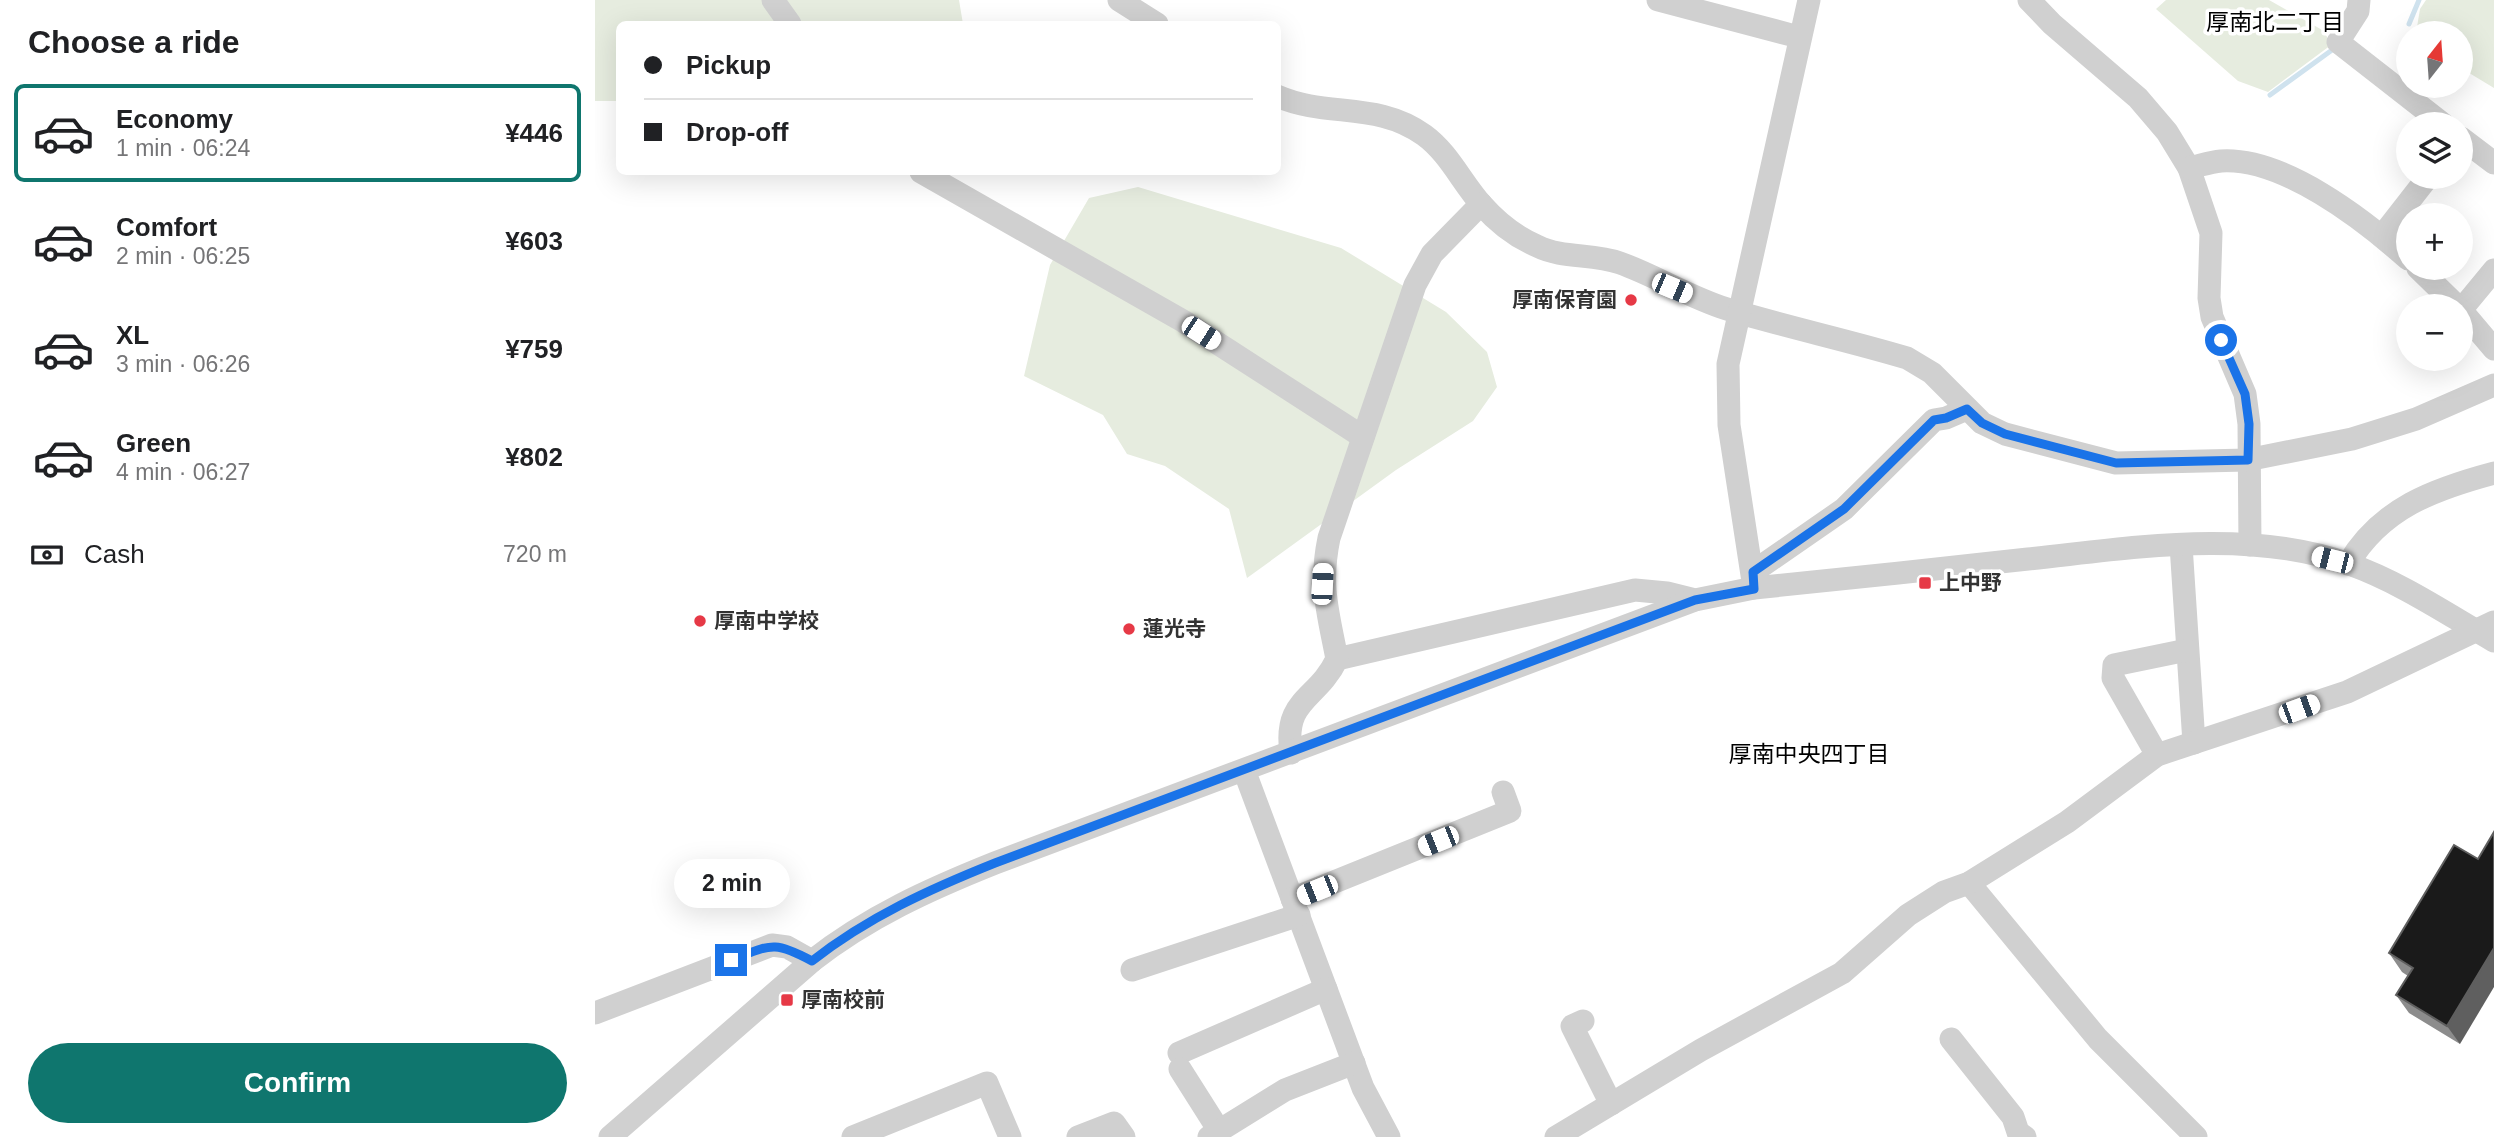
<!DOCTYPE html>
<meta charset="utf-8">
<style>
body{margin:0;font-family:Helvetica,"Noto Sans JP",sans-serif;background:#f2f2f2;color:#202124;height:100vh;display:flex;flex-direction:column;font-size:26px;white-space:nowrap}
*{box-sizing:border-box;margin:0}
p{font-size:23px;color:#757577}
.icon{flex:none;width:38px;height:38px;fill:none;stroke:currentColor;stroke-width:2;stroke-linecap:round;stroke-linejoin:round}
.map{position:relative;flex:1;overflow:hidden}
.details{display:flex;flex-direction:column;background:#fff;width:595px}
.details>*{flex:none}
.hud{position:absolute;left:21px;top:21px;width:665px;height:154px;border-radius:10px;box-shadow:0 7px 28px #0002;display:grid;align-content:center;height:154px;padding:0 28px;background:#fff}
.needle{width:46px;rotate:17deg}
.fabs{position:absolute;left:1801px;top:21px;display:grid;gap:14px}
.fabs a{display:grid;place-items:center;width:77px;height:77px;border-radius:50%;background:#fff;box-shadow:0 7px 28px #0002;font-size:35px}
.end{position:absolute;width:32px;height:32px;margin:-16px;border:9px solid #1a73e8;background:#fff;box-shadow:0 0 0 4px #fff}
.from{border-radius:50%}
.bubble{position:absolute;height:49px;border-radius:24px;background:#fff;box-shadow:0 7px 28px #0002;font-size:23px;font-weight:700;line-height:49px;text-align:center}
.car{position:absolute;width:21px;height:42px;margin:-21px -10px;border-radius:9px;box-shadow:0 0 5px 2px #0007;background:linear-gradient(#fff 24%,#345 0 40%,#fff 0 76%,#345 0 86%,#fff 0)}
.hud b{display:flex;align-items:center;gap:24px;height:66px;font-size:26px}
.hud b+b{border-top:2px solid #e0e0e0}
.hud i{width:18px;height:18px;background:#202124}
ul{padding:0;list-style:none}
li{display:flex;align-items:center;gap:21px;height:98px;margin:0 14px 10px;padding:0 14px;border:4px solid transparent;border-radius:10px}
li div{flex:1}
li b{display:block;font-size:26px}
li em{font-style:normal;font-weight:700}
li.selected{border-color:#0f766e}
li>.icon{width:63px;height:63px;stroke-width:1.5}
h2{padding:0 28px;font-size:32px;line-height:84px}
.pay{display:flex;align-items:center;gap:18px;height:77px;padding:0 28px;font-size:26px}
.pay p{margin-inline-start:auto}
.action{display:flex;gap:14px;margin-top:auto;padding:14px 28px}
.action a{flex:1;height:80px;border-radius:42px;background:#0f766e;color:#fff;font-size:28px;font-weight:700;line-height:80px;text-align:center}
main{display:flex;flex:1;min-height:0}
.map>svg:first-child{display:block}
.green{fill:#e6ecdf}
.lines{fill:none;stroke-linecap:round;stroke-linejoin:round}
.stream{stroke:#cfe2ee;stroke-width:5}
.minor{stroke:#d0d0d0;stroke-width:23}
.wall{fill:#8c8c8c}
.shaded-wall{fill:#5f5f5f}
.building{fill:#1a1a1a;stroke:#5f5f5f;stroke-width:2}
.route{stroke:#1a73e8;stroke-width:9}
.poi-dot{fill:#e63946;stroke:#fff;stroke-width:2.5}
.labels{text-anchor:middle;stroke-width:7;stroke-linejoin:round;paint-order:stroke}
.poi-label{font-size:21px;font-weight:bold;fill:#333;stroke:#fff;text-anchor:start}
.neighbourhood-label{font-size:23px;fill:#000;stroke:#fff}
</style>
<main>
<section class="details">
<h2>Choose a ride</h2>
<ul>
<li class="selected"><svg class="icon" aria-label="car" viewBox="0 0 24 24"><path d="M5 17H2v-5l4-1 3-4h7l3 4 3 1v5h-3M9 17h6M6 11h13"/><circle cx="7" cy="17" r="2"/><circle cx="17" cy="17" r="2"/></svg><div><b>Economy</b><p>1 min · 06:24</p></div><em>¥446</em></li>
<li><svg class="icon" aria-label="car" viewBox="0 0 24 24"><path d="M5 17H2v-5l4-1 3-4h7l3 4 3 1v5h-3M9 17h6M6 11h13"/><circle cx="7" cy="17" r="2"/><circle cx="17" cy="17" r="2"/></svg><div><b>Comfort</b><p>2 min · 06:25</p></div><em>¥603</em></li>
<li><svg class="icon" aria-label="car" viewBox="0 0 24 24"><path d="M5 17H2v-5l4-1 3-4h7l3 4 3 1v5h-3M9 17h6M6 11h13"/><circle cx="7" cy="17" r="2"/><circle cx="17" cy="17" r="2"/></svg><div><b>XL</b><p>3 min · 06:26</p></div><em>¥759</em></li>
<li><svg class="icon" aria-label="car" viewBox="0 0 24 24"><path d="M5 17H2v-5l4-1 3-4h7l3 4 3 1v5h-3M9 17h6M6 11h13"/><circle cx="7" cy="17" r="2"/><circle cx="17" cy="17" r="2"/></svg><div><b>Green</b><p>4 min · 06:27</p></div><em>¥802</em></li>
</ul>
<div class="pay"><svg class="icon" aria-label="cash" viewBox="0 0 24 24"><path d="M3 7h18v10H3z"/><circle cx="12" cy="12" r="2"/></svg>Cash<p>720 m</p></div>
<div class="action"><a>Confirm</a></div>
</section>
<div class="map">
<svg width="1899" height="1137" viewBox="0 0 1899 1137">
<rect width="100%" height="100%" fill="#fff"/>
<g class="green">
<path d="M0,0H364L368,24H24V101H0Z"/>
<path d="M1571,0H1674L1729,31L1736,45L1673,92L1643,81L1561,9Z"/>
<path d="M1831,0H1899V88L1866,68V33H1821L1825,9Z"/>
<path d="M543,187L746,248L851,312L892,352L902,387L878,421L801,470L652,578L634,509L570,466L532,454L508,415L429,376L455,265L494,198Z"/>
</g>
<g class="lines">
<g class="stream">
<path d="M1814,24L1824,0"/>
<path d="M1675,95L1737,50"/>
</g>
<g class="minor">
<path d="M178,0L195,24"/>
<path d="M524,0L562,24"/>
<path d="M1063,0L1204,37"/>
<path d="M1434,0L1457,24L1543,98L1572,132L1594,168L1616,233L1614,298L1617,317L1650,394L1654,424L1655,545"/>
<path d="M1764,0L1763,11L1743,42L1848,124"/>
<path d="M682,96C732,118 782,101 829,135C854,153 867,183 887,205C902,222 921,237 942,246C968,259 997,253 1025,263C1061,276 1094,297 1132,309C1191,327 1252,340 1312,358L1337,373L1387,423L1410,434L1521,463L1652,460L1757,439L1821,419L1899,385"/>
<path d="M1866,138L1899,163"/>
<path d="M1594,168C1604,166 1615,162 1626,161C1688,157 1768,219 1813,259"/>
<path d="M326,172L588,321L768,437"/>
<path d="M1787,236L1833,177"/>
<path d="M1823,268L1862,306"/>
<path d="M1866,310L1899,270"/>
<path d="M1866,310L1899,349"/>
<path d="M1586,545L1599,743"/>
<path d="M1753,564C1786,508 1839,489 1899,473"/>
<path d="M1158,572L1249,509L1339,420L1351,418L1372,409"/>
<path d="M1159,588L1134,425L1133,364L1214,0"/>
<path d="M742,659L1040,590L1072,593L1100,600"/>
<path d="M696,753C688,698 722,701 742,659C733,612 724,586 734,538L820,285L837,254L886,204"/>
<path d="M1562,755L1518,678L1519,665L1592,650"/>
<path d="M649,770L768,1088L794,1137"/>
<path d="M1374,883L1503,1039L1601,1137"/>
<path d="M697,899L915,811L908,792"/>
<path d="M537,970L704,915"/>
<path d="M0,1013L177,945L192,947L217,961"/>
<path d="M988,1021L977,1026L1016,1104"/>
<path d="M1356,1039L1418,1117L1423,1132L1430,1137"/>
<path d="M584,1053L731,989"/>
<path d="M585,1069L623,1129"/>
<path d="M15,1137L217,961C273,917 335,889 400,863L1100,600L1159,588C1250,579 1342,569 1433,559C1538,548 1651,528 1754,564C1805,582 1852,614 1899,641"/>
<path d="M258,1137L392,1083L415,1137"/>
<path d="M483,1137L519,1123L529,1137"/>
<path d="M614,1137L690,1090L759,1063"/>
<path d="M961,1137L1106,1050L1247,973L1313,915L1349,892L1374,883L1472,822L1562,755L1752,692L1899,622"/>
</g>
</g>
<path class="wall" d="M1859,845L1865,1044L1814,1013L1801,995L1813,976L1807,972L1794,953Z"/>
<path class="shaded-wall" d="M1899,948V987L1865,1044L1852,1026Z"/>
<path class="building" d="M1899,832V948L1852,1026L1801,995L1818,968L1794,953L1859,845L1883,859Z"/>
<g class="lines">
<path class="route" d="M136,960C176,945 178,940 217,961C273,917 335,889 400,863L1100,600L1159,589L1158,572L1249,509L1339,420L1351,418L1372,409L1387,423L1410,434L1521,463L1653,460L1654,424L1650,394L1626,340"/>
</g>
<g class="poi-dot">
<circle cx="1036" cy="300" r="7"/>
<rect x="1323" y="576" width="14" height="14" rx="3.5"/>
<circle cx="105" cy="621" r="7"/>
<circle cx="534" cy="629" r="7"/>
<rect x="185" y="993" width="14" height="14" rx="3.5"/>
</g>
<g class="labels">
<g class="poi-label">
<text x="1022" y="307" text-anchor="end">厚南保育園</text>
<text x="1344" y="590">上中野</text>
<text x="119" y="628">厚南中学校</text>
<text x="548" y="636">蓮光寺</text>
<text x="206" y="1007">厚南校前</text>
</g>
<g class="neighbourhood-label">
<text x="1680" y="30">厚南北二丁目</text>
<text x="1214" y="762">厚南中央四丁目</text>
</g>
</g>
</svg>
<div class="fabs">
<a><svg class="needle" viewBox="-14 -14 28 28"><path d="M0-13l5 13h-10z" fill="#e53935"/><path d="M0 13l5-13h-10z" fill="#757577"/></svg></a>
<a><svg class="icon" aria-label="layers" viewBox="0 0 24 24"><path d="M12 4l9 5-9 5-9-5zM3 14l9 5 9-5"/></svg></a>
<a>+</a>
<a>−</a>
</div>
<i class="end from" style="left:1626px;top:340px"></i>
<i class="end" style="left:136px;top:960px"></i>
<div class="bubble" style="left:79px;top:859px;width:116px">2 min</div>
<i class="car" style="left:1077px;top:288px;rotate:113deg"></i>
<i class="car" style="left:606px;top:333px;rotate:123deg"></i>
<i class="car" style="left:1737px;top:560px;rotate:284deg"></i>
<i class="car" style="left:727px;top:584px;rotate:3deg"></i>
<i class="car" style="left:1704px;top:709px;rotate:70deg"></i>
<i class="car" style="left:843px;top:841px;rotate:248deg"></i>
<i class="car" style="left:722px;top:890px;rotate:248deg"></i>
<div class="hud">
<b><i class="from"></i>Pickup</b>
<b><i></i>Drop-off</b>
</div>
</div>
</main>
